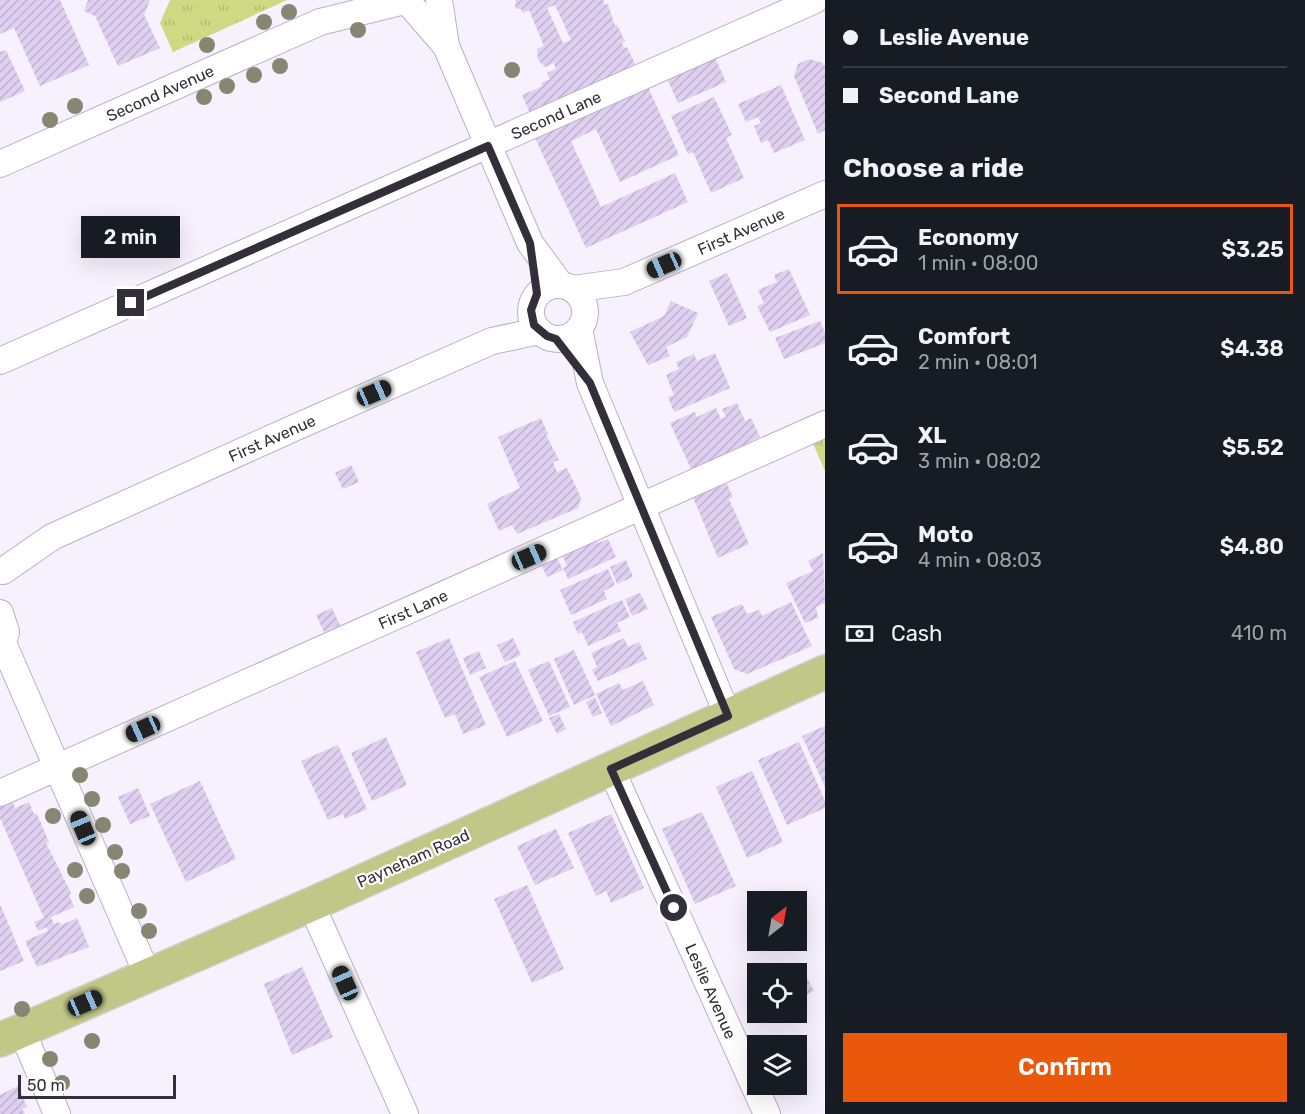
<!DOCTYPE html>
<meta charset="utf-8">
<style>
body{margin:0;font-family:Rubik,sans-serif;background:#20242c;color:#f1f3f6;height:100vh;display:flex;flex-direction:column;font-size:22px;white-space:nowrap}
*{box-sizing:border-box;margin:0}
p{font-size:20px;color:#9ea1a6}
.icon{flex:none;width:33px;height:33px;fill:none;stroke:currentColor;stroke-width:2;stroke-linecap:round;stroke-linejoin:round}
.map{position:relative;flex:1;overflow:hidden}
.details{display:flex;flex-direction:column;background:#171b24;width:480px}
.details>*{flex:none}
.guide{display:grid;align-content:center;height:132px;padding:0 18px;background:#171b24}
.needle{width:39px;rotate:31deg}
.fabs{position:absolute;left:747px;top:891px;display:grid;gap:12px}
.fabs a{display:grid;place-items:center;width:60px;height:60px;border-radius:0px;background:#171b24;box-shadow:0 6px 24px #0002;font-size:30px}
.scale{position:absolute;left:18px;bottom:15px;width:158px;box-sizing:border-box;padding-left:6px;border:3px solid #342e3b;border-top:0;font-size:16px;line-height:21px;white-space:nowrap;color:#342e3b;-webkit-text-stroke:4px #fff;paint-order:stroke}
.end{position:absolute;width:27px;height:27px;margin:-14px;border:8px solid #342e3b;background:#fff;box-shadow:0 0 0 3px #fff}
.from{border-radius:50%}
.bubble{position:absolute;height:42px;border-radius:0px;background:#171b24;box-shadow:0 6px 24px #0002;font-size:20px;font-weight:600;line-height:42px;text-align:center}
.car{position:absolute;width:18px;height:36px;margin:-18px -9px;border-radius:8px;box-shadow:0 0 4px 2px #0007;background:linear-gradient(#222 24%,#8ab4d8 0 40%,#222 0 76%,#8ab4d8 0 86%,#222 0)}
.guide b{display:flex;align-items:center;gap:21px;height:57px;font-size:22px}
.guide b+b{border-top:2px solid #363941}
.guide i{width:15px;height:15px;background:#f1f3f6}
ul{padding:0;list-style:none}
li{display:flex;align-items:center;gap:18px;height:90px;margin:0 12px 9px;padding:0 6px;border:3px solid transparent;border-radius:0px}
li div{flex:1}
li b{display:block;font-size:22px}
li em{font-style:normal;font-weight:600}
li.current{border-color:#ea580c}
li>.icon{width:54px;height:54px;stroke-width:1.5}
h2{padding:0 18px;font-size:27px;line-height:72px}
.pay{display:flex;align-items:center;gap:15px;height:66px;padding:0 18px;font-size:22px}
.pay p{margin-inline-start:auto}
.primary-button{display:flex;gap:12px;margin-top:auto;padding:12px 18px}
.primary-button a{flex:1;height:69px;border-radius:0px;background:#ea580c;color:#fff;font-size:24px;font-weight:600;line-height:69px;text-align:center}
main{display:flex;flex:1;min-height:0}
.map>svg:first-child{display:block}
.grass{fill:url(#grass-tufts)}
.building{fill:url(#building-hatch);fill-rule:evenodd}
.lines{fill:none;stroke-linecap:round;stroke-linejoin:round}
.minor-casing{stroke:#bdadcd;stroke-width:28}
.major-casing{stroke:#d2d1d4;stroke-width:36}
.minor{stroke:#fff;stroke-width:26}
.major{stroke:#c1c786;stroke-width:33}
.tree{fill:#878673}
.route{stroke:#342e3b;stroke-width:8}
.labels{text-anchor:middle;stroke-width:4.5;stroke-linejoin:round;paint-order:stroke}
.street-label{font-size:16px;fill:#342e3b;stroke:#fff}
</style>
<main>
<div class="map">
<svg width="825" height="1114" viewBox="0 0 825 1114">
<defs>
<pattern id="grass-tufts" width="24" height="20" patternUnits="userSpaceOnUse" patternTransform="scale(1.5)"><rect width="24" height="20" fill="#cfd983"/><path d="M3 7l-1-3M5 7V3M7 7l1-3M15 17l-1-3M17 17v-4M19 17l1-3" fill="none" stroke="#b2bb72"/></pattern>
<pattern id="building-hatch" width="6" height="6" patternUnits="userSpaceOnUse" patternTransform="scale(1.5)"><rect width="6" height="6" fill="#dfcff0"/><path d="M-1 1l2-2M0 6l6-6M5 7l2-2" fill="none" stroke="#c0b2cf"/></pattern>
</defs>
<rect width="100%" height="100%" fill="#f7f0fd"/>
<g class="grass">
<path d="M170,0H287L173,52L160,23Z"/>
<path d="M825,432V471L811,439Z"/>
</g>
<g class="building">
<path d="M0,0H60L89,65L40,86L14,28L0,34Z"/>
<path d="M88,0H150L144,15L160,48L118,66L95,16L84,11Z"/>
<path d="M516,0H603L605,5L608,4L615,26L617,25L625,41L622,42L624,48L627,47L638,70L532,118L522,95L543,86L541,83L550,79L547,73L556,69L554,63L545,67L538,60L537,49L544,46L529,10L523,13L521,9H517L515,6ZM555,5L571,40L563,43L547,8Z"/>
<path d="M6,50L25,91L0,102V52Z"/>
<path d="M713,53L726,82L678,103L665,74Z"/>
<path d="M809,59L823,63L825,67V130L818,134L794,76L798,64Z"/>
<path d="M647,85L679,155L620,182L596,129L571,141L601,207L675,173L688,202L586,248L535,138Z"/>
<path d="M781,85L805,140L774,153L768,140L761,143L754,126L761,123L758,117L746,122L738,104Z"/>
<path d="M714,97L732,135L726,138L744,178L711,193L693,152L688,154L671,116Z"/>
<path d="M789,269L810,315L770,332L757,306L764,303L758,290L777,282L774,275Z"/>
<path d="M727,273L747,318L729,326L709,281Z"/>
<path d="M671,301L698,313L687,337L666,347L670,356L648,365L630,332L664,316Z"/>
<path d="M820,321L825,333V343L784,359L775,338Z"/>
<path d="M715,353L730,388L674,412L668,397L674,395L666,375L679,369L676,362L694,354L697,361Z"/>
<path d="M737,403L745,421L751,418L760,437L692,471L670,423L695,412L697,417L716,408L721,419L726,417L722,409Z"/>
<path d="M541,418L548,434L546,435L559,460L553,462L557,472L567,468L581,498L578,508L517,534L512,525L499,531L487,504L520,488L498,437Z"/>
<path d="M351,465L359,482L343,489L335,473Z"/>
<path d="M723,475L733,497L729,499L749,544L718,558L690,490Z"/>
<path d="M595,536L598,543L608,539L616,557L568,579L563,568L567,566L561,552Z"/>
<path d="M555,553L563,570L547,577L539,560Z"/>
<path d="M823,553L825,603L816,607L818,618L805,623L786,583L813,571L808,561Z"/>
<path d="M626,560L633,577L617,584L610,567Z"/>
<path d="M608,569L615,585L604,591L607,599L571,615L560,590Z"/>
<path d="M640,593L648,609L632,616L625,599Z"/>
<path d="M622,600L630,617L617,623L621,631L588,646L582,632L578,634L573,622Z"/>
<path d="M791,602L812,646L747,674L734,669L711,617L742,604L747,614L759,610L762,616Z"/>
<path d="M332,608L340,625L324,632L316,615Z"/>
<path d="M449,638L486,725L463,734L455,714L445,718L416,652Z"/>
<path d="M513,638L521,655L505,662L497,645Z"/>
<path d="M624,638L628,647L639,642L647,659L598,681L592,670L597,667L591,653Z"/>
<path d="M574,650L595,695L574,705L554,659Z"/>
<path d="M479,651L486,668L470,675L463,658Z"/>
<path d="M515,661L543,721L507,737L479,677Z"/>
<path d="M549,661L570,707L549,716L528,670Z"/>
<path d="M643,681L654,705L611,726L596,694L619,683L623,690Z"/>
<path d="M595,697L602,713L593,717L586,702Z"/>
<path d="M559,714L566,729L557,734L549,718Z"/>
<path d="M825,726V787L802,736Z"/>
<path d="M386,737L407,785L372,801L351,753Z"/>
<path d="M799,742L825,801V808L787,825L758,760Z"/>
<path d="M338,745L367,809L345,819L343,814L328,820L301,761Z"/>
<path d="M752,771L783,842L747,858L716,787Z"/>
<path d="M200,781L236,859L186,882L150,804Z"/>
<path d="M138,788L150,816L130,824L118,797Z"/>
<path d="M12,801L15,808L29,802L34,814H37L49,842L46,843L71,893L69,895L74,907L51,917L54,924L59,922L61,925L77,918L89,947L37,967L25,941L48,931L47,927L38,931L34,922L44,918L0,818V806Z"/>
<path d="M702,812L736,886L695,904L662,829Z"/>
<path d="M611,814L644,888L611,903L606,891L596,896L568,833Z"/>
<path d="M556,829L574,868L535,885L517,846Z"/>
<path d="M527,885L564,969L532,983L494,899Z"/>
<path d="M0,904L24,961L0,971Z"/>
<path d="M801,966L814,991L796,1000V974H786Z"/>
<path d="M302,967L333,1037L292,1055L264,984Z"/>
<path d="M772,967L776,974H758Z"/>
<path d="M758,974V999L747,979Z"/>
<path d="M18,1086L27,1107L22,1109L25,1114H0V1095Z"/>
</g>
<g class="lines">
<defs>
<g id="minor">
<path d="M439,0L446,46L530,243L560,284"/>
<path d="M407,1L446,46"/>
<path d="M0,164L320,22L405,1"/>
<circle cx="558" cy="312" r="27"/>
<path d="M573,289L624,282L825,194"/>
<path d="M579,329L590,383L728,716"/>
<path d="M0,361L815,0"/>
<path d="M3,571L52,537L294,428L492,341L539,331"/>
<path d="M0,613L6,632L3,643"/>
<path d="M0,641L3,643L148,976"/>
<path d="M611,769L767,1114"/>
<path d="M0,793L825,424"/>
<path d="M311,904L405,1114"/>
<path d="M22,1031L57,1114"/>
</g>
<path id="major" d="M0,1040L319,901L825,672"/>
</defs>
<use href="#minor" class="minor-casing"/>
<use href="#major" class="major-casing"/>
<use href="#minor" class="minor"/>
<use href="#major" class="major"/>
</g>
<g class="tree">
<circle cx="289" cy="12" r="8"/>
<circle cx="264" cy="22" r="8"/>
<circle cx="358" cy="30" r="8"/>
<circle cx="207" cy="45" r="8"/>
<circle cx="280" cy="66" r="8"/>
<circle cx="512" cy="70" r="8"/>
<circle cx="254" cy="75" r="8"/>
<circle cx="227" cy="86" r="8"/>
<circle cx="204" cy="97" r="8"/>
<circle cx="75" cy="106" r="8"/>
<circle cx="50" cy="120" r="8"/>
<circle cx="80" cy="775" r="8"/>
<circle cx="92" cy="799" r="8"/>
<circle cx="53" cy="816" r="8"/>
<circle cx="103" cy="825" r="8"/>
<circle cx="115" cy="852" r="8"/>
<circle cx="75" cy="870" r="8"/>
<circle cx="122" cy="871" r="8"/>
<circle cx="87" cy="896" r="8"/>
<circle cx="139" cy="911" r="8"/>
<circle cx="149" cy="931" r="8"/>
<circle cx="22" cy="1009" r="8"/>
<circle cx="92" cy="1041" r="8"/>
<circle cx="50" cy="1059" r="8"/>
<circle cx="62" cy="1083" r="8"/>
</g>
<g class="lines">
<path class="route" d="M131,303L488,146L530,243L537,294L531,310L534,325L547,336L556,339L590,383L728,716L611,769L674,908"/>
</g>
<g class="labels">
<g class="street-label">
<text transform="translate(160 93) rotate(-24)" y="6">Second Avenue</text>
<text transform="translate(556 115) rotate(-24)" y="6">Second Lane</text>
<text transform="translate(741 231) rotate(-24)" y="6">First Avenue</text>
<text transform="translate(272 438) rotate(-24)" y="6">First Avenue</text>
<text transform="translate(413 609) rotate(-24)" y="6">First Lane</text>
<text transform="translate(413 858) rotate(-24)" y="6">Payneham Road</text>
<text transform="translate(711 991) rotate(66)" y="6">Leslie Avenue</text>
</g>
</g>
</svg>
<div class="fabs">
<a><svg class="needle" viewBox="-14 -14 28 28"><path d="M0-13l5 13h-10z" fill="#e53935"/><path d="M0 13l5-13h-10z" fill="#9ea1a6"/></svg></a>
<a><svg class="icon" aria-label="locate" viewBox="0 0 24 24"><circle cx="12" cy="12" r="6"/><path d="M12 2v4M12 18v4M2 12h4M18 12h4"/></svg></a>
<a><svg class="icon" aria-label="layers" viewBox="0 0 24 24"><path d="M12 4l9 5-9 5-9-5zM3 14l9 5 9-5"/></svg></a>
</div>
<div class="scale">50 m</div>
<i class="end from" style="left:674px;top:908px"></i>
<i class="end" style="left:131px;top:303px"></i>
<div class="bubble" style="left:81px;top:216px;width:99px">2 min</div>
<i class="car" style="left:664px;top:265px;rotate:246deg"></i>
<i class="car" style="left:374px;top:393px;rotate:66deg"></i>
<i class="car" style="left:529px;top:557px;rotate:66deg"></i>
<i class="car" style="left:143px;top:729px;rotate:246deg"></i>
<i class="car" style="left:83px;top:828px;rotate:337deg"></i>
<i class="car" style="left:345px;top:983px;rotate:336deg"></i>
<i class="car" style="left:85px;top:1003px;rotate:66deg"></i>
</div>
<section class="details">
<div class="guide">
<b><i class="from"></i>Leslie Avenue</b>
<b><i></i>Second Lane</b>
</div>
<h2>Choose a ride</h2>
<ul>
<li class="current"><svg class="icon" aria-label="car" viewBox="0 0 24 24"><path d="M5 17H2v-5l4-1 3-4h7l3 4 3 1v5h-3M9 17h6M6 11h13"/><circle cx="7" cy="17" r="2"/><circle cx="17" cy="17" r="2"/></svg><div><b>Economy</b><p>1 min · 08:00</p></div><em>$3.25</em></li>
<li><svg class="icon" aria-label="car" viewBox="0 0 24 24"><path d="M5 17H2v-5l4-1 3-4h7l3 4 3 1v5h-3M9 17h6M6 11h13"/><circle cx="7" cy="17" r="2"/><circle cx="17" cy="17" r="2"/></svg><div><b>Comfort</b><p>2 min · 08:01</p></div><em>$4.38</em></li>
<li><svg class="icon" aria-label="car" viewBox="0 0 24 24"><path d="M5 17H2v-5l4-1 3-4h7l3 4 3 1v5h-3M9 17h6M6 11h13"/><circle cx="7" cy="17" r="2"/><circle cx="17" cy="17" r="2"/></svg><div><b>XL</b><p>3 min · 08:02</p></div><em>$5.52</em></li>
<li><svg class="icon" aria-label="car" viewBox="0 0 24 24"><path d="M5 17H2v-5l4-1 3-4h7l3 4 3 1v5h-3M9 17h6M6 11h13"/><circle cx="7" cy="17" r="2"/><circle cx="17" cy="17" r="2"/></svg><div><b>Moto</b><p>4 min · 08:03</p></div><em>$4.80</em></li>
</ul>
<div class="pay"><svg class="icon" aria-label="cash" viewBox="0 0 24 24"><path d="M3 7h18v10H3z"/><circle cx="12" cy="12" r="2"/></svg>Cash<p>410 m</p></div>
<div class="primary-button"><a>Confirm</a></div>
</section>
</main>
